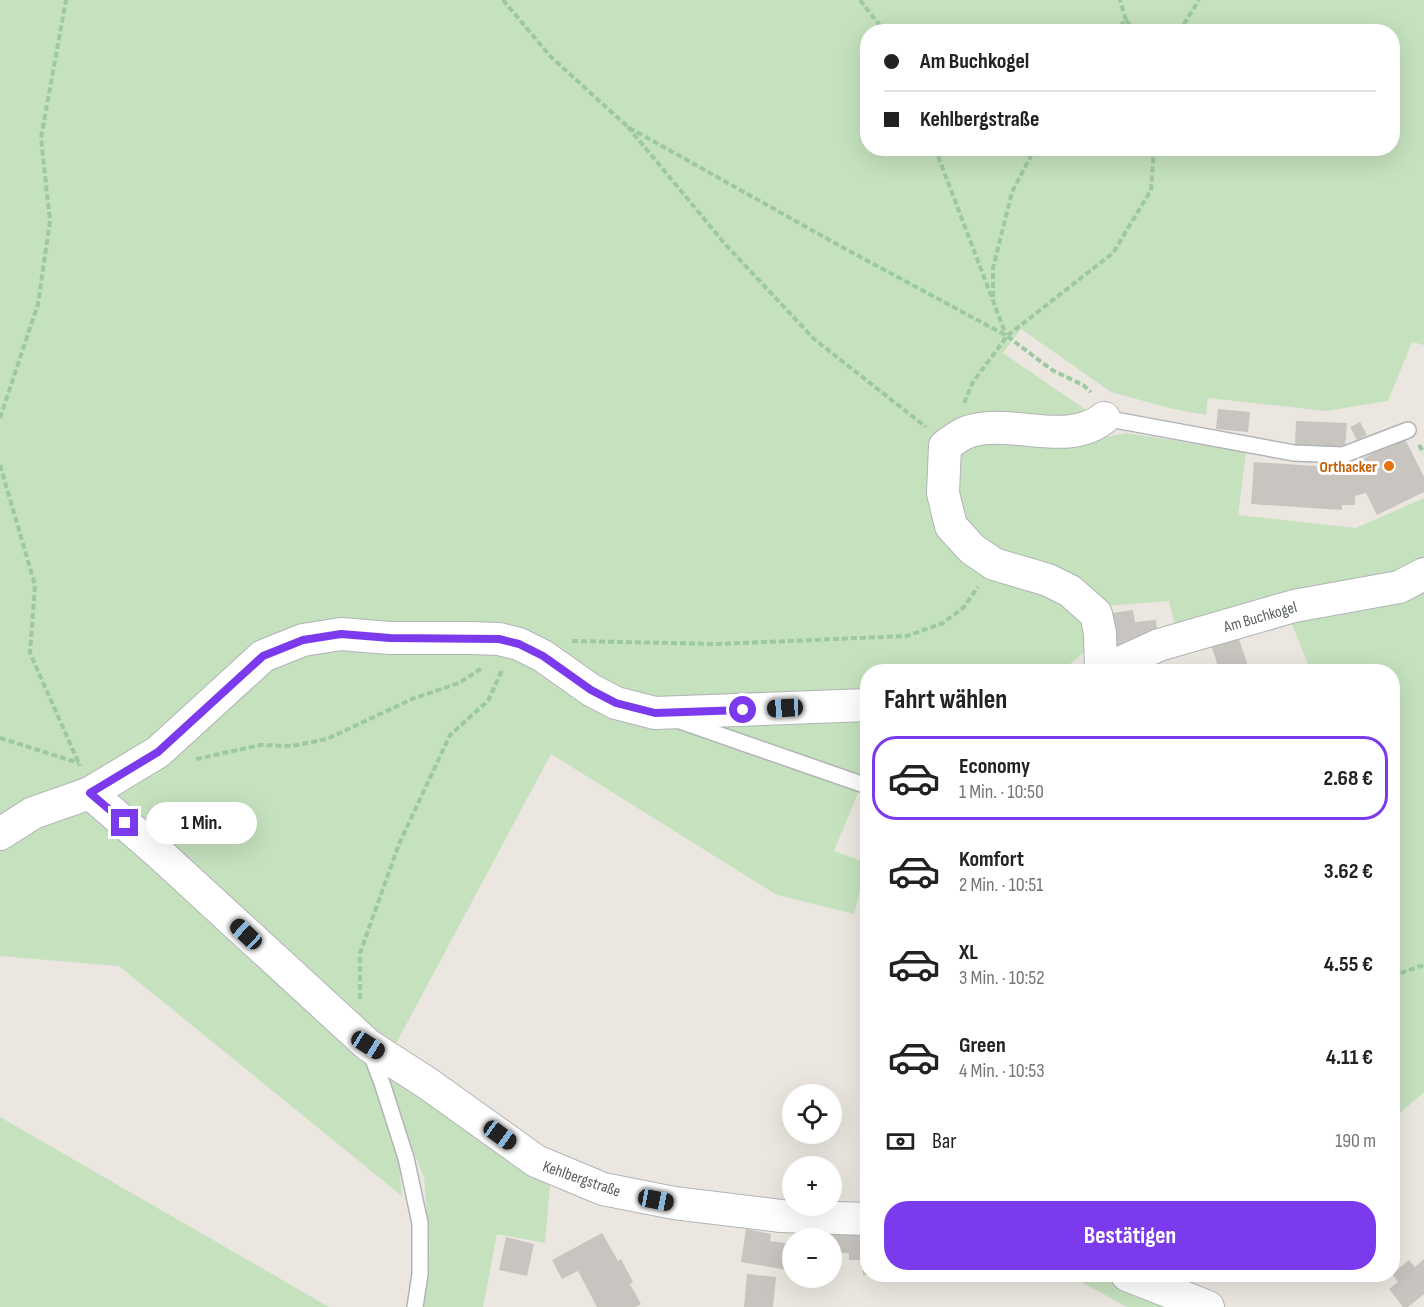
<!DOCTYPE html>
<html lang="de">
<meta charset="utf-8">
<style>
body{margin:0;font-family:"Sofia Sans Condensed",sans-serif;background:#f2f2f2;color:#222;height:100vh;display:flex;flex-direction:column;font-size:22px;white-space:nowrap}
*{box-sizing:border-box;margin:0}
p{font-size:20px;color:#767676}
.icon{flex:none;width:33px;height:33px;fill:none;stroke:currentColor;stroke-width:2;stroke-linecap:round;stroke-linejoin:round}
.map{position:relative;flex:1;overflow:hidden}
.panel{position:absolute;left:860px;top:664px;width:540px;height:618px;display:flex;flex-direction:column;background:#fff;border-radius:24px;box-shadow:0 6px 24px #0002}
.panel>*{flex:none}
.guide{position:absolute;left:860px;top:24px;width:540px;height:132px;border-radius:24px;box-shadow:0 6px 24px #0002;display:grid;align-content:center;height:132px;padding:0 24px;background:#fff}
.buttons{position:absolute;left:782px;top:1084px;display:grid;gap:12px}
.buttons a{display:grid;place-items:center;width:60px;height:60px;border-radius:50%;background:#fff;box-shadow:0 6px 24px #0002;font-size:30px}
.end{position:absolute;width:27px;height:27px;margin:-14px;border:8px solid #7c3aed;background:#fff;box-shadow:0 0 0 3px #fff}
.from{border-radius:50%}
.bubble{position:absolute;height:42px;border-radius:21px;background:#fff;box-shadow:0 6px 24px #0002;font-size:20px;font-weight:700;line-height:42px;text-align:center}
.car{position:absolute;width:18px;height:36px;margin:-18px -9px;border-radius:8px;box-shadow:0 0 4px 2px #0007;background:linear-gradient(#222 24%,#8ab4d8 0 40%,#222 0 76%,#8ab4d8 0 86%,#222 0)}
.guide b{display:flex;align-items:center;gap:21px;height:57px;font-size:22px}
.guide b+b{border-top:2px solid #e0e0e0}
.guide i{width:15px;height:15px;background:#222}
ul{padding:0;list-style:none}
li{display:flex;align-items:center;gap:18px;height:84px;margin:0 12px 9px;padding:0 12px;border:3px solid transparent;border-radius:24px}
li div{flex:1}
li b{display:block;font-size:22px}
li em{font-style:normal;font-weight:700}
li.active{border-color:#7c3aed}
li>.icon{width:54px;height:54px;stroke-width:1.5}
h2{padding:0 24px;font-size:27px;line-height:72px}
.pay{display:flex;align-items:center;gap:15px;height:66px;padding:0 24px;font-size:22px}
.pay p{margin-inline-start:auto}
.action{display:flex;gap:12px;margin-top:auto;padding:12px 24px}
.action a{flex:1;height:69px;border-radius:24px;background:#7c3aed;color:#fff;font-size:24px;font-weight:700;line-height:69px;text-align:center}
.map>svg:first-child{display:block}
.green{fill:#c5e1be;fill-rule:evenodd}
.building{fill:#c8c4c0}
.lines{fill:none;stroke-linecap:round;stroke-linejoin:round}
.lane-casing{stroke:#b1b4b7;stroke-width:18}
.street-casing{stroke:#b1b4b7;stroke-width:34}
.path{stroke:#9dc9a0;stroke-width:4;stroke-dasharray:6 3;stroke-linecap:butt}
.lane{stroke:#fff;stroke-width:15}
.street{stroke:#fff;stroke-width:32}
.route{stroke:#7c3aed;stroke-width:8}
.food-dot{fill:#e8710a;stroke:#fff;stroke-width:2}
.labels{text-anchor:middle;stroke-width:6;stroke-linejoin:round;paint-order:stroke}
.food-label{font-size:16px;font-weight:bold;fill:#c56008;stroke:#fff;text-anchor:end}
.street-label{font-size:16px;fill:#595e60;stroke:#fff}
</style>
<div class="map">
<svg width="1424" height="1307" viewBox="0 0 1424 1307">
<rect width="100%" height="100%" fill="#ebe7e0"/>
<g class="green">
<path d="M0,0H1424V345L1412,342L1388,401L1326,411L1208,398L1206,415L1173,409L1111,392L1021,329L1003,353L1086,410L1082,441L1127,433L1246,452L1238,515L1356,528L1424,498V563L1394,577L1175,626L1169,601L1104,606L1086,651L1060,672H867V771L834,851L867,863L854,914L777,895L551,754L391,1053L551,1175L545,1243L497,1234L483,1307H424L430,1249L424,1177L393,1103L402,1196L119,966L0,956ZM867,32H1392V148H867Z"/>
<path d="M1424,583V1092L1392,1120V672H1311L1289,617Z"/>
<path d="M0,1117L329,1307H0Z"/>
<path d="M1069,1275H1111L1191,1307H1127Z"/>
</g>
<g class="building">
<path d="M1218,409L1250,412L1248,432L1216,429Z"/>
<path d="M1296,421L1347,423L1345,449L1295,446Z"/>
<path d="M1360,422L1367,435L1357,440L1350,427Z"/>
<path d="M1404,437L1424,477V492L1377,515L1366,493L1355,496V505H1342V510L1251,504L1254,462L1345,468Z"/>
<path d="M1133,610L1135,622L1156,620L1158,642L1110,649L1105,614Z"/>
<path d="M1238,636L1250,672H1220L1211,645Z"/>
<path d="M1202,664L1206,672H1174L1187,666L1189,670Z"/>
<path d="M746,1229L771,1234L770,1241L792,1244V1271L741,1262Z"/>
<path d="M831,1229H867V1275H863V1260H849V1253H831Z"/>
<path d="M602,1233L618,1261L621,1259L633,1282L630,1284L641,1304L635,1307H597L578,1271L562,1279L552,1260Z"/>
<path d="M506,1237L534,1244L527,1276L499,1270Z"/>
<path d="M1424,1259V1294L1408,1307H1403L1389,1289L1398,1282L1392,1274L1409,1260L1415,1267Z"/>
<path d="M747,1274L776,1277L773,1307H744Z"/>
</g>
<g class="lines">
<defs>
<g id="lane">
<path d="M1104,418L1294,453L1343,455L1408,430"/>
<path d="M680,721L867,786"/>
<path d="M370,1051L383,1086L406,1158L420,1223V1274L415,1307"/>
</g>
<g id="street">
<path d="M1100,672L1159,645L1294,606L1399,587L1424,574"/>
<path d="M1101,672L1100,633L1096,614L1070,591L1048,580L994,564L972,549L951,526L943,493L945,446C951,442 958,436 965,433C1009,416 1065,449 1104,418"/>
<path d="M90,793L160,854L368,1045L427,1083L536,1161L603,1189L674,1203L781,1216L867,1219"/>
<path d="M0,834L33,813L90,793L158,752L263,656L303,640L341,634L390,638H471L499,639L519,644L543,656L591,690L616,703L655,713L867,705"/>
<path d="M1127,1275L1208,1307"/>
</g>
</defs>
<use href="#lane" class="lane-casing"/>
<use href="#street" class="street-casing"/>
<g class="path">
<path d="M503,0L551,57L628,127L842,247L1007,336L1052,370L1083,385L1091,392"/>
<path d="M860,0L885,32"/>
<path d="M1126,20L1135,32"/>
<path d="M1113,32L1126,20L1120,0"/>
<path d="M1179,32L1199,0"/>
<path d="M628,127L725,244L814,339L926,427"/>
<path d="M935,148L1006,335"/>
<path d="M993,297V268L1012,192L1035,148"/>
<path d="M964,403L973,382L1007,336L1113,253L1151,190L1154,148"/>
<path d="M0,418L38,304L50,221L41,138L66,0"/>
<path d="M1419,445L1424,453"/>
<path d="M0,465L35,585L30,653L80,766"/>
<path d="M572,641L717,644L907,636L943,623L964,607L978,587"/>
<path d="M0,738L79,763"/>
<path d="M196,759L261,745L292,746L327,739L412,699L459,683L482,668"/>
<path d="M1392,976L1424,965"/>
<path d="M360,999V953L399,844L450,735L488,701L502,670"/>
</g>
<use href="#lane" class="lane"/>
<use href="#street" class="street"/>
</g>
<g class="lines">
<path class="route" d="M125,823L90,793L158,752L263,656L303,640L341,634L390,638L499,639L519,644L543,656L591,690L616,703L655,713L743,710"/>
</g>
<circle class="food-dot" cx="1389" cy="466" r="6"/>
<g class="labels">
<g class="food-label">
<text x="1377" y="472">Orthacker</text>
</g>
<g class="street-label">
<text transform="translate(1260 616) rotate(-16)" y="6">Am Buchkogel</text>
<text transform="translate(582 1178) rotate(19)" y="6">Kehlbergstraße</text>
</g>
</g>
</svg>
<div class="buttons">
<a><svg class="icon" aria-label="locate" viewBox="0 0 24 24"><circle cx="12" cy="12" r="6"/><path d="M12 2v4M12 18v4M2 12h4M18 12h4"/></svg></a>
<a>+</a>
<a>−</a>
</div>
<i class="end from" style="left:743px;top:710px"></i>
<i class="end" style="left:125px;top:823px"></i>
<div class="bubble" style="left:146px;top:802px;width:111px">1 Min.</div>
<i class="car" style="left:785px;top:708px;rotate:267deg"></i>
<i class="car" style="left:246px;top:934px;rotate:313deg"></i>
<i class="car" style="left:368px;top:1045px;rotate:122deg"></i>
<i class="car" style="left:500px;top:1135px;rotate:126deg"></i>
<i class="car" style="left:656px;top:1200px;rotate:101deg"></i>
<div class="guide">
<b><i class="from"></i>Am Buchkogel</b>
<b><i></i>Kehlbergstraße</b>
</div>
<section class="panel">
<h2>Fahrt wählen</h2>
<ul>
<li class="active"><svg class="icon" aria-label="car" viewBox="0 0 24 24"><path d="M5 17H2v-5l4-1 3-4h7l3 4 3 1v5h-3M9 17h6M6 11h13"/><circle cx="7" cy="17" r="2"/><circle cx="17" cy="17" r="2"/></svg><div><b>Economy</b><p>1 Min. · 10:50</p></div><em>2.68 €</em></li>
<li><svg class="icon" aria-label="car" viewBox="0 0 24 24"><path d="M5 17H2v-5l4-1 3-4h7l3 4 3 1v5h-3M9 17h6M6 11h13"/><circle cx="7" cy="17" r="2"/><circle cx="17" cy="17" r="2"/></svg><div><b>Komfort</b><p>2 Min. · 10:51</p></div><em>3.62 €</em></li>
<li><svg class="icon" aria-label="car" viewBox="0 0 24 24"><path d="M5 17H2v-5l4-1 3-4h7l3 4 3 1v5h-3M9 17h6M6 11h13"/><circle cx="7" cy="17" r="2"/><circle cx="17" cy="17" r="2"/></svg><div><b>XL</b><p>3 Min. · 10:52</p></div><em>4.55 €</em></li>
<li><svg class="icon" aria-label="car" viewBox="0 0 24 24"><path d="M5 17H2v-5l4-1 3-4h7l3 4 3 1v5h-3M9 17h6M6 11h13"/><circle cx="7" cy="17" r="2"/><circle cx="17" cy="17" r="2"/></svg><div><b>Green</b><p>4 Min. · 10:53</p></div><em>4.11 €</em></li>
</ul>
<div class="pay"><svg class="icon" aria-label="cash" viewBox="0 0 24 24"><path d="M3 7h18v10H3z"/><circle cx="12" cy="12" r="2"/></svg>Bar<p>190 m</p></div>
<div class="action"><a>Bestätigen</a></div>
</section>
</div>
